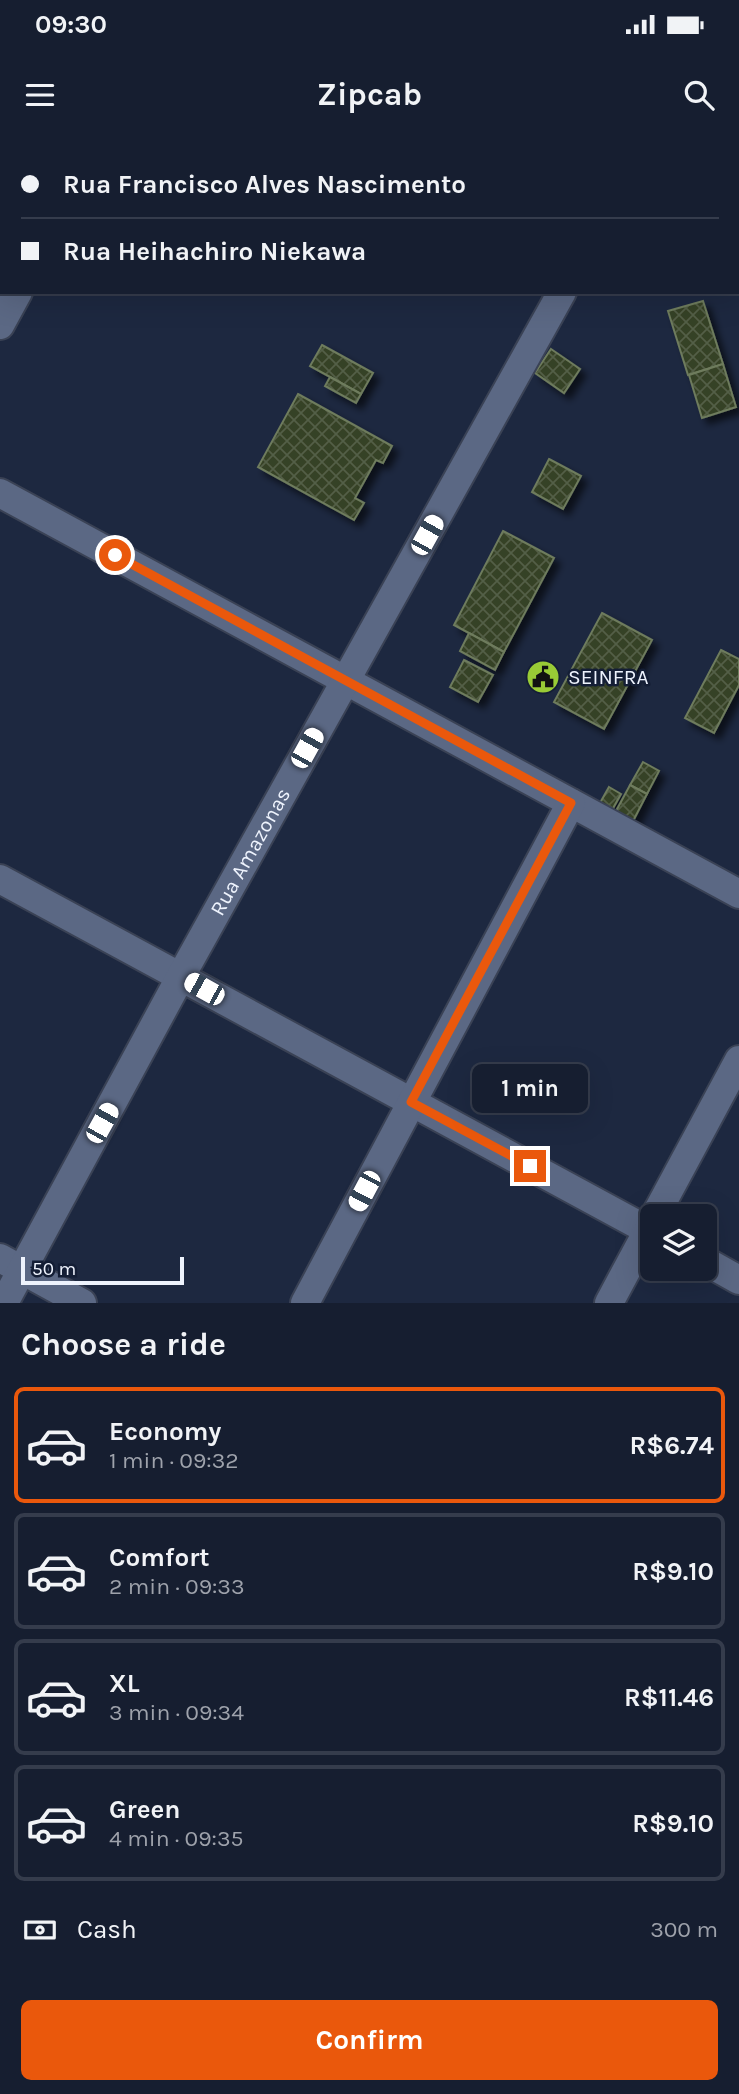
<!DOCTYPE html>
<meta charset="utf-8">
<style>
body{margin:0;font-family:Karla,sans-serif;background:#232b3c;color:#f1f3f6;height:100vh;display:flex;flex-direction:column;font-size:26px;white-space:nowrap}
*{box-sizing:border-box;margin:0}
p{font-size:23px;color:#9ea2ab}
.icon{flex:none;width:38px;height:38px;fill:none;stroke:currentColor;stroke-width:2;stroke-linecap:round;stroke-linejoin:round}
.map{position:relative;height:1163px;overflow:hidden}
.panel{display:flex;flex-direction:column;background:#161e30;flex:1}
.panel>*{flex:none}
.hud{position:absolute;left:0px;top:0px;width:740px;height:154px;box-shadow:0 7px 28px #0002,0 0 0 2px #353c4c;display:grid;align-content:center;height:154px;padding:0 21px;background:#161e30}
.tools{position:absolute;left:640px;top:1064px;display:grid;gap:14px}
.tools a{display:grid;place-items:center;width:77px;height:77px;border-radius:10px;background:#161e30;box-shadow:0 7px 28px #0002,0 0 0 2px #353c4c;font-size:35px}
.scale{position:absolute;left:21px;bottom:18px;width:163px;box-sizing:border-box;padding-left:7px;border:4px solid #eef3fd;border-top:0;font-size:19px;line-height:24px;white-space:nowrap;color:#eef3fd;-webkit-text-stroke:5px #141e35;paint-order:stroke}
.end{position:absolute;width:32px;height:32px;margin:-16px;border:9px solid #ea580c;background:#fff;box-shadow:0 0 0 4px #fff}
.from{border-radius:50%}
.bubble{position:absolute;height:49px;border-radius:10px;background:#161e30;box-shadow:0 7px 28px #0002,0 0 0 2px #353c4c;font-size:23px;font-weight:700;line-height:49px;text-align:center}
.car{position:absolute;width:21px;height:42px;margin:-21px -10px;border-radius:9px;box-shadow:0 0 5px 2px #0007;background:linear-gradient(#fff 24%,#345 0 40%,#fff 0 76%,#345 0 86%,#fff 0)}
.hud b{display:flex;align-items:center;gap:24px;height:66px;font-size:26px}
.hud b+b{border-top:2px solid #353c4c}
.hud i{width:18px;height:18px;background:#f1f3f6}
ul{padding:0;list-style:none}
li{display:flex;align-items:center;gap:21px;height:116px;margin:0 14px 10px;padding:0 7px;border:4px solid #353c4c;border-radius:10px}
li div{flex:1}
li b{display:block;font-size:26px}
li em{font-style:normal;font-weight:700}
li.active{border-color:#ea580c}
li>.icon{width:63px;height:63px;stroke-width:1.5}
h2{padding:0 21px;font-size:32px;line-height:84px}
.pay{display:flex;align-items:center;gap:18px;height:77px;padding:0 21px;font-size:26px}
.pay p{margin-inline-start:auto}
.button{display:flex;gap:14px;margin-top:auto;padding:14px 21px}
.button a{flex:1;height:80px;border-radius:10px;background:#ea580c;color:#fff;font-size:28px;font-weight:700;line-height:80px;text-align:center}
.status{display:flex;justify-content:space-between;align-items:center;height:49px;padding:0 35px;background:#161e30;direction:ltr}
.status svg{height:19px;fill:currentColor}
header{display:flex;justify-content:space-between;align-items:center;height:91px;padding:0 21px;background:#161e30;font-size:32px;font-weight:700}
.map>svg:first-child{display:block}
.building{fill:url(#building-cross-hatch);stroke:#6e7b5d;stroke-width:2;filter:url(#shadow)}
.lines{fill:none;stroke-linecap:round;stroke-linejoin:round}
.minor-casing{stroke:#3a4255;stroke-width:32}
.major-casing{stroke:#3a4255;stroke-width:38}
.minor{stroke:#5b6884;stroke-width:28}
.major{stroke:#6379ab;stroke-width:35}
.route{stroke:#ea580c;stroke-width:9}
.labels{text-anchor:middle;stroke-width:5;stroke-linejoin:round;paint-order:stroke}
.poi-label{font-size:21px;fill:#eef3fd;stroke:#141e35;text-anchor:start}
.street-label{font-size:21px;fill:#eef3fd;stroke:#141e35}
</style>
<div class="status"><b>09:30</b><svg viewBox="0 0 49 12"><path d="M0 12V9h3v3zM5 12V6h3v6zM10 12V3h3v9zM15 12V0h3v12zM26 1h20v11H26zM47 4h2v5h-2z"/></svg></div>
<header><svg class="icon" aria-label="menu" viewBox="0 0 24 24"><path d="M4 6h16M4 12h16M4 18h16"/></svg>Zipcab<svg class="icon" aria-label="search" viewBox="0 0 24 24"><circle cx="10" cy="10" r="6"/><path d="M15 15l6 6"/></svg></header>
<div class="map">
<svg width="739" height="1163" viewBox="0 0 739 1163">
<defs>
<pattern id="building-cross-hatch" width="8" height="8" patternUnits="userSpaceOnUse" patternTransform="scale(1.75)"><rect width="8" height="8" fill="#364226"/><path d="M0 0l8 8M0 8l8-8" fill="none" stroke="#535e46"/></pattern>
<filter id="shadow"><feDropShadow dx="6" dy="6" stdDeviation="3.5" flood-color="#0009"/></filter>
</defs>
<rect width="100%" height="100%" fill="#1d2840"/>
<g class="building">
<path d="M703,161L723,224L688,235L668,171Z"/>
<path d="M322,205L373,233L361,254L310,226Z"/>
<path d="M551,209L580,229L564,253L535,233Z"/>
<path d="M723,224L736,267L702,278L689,235Z"/>
<path d="M330,237L361,254L356,263L325,246Z"/>
<path d="M298,254L392,306L383,323L376,320L355,358L364,363L354,380L258,327Z"/>
<path d="M549,319L581,336L563,369L532,352Z"/>
<path d="M503,391L554,418L504,512L454,485Z"/>
<path d="M602,473L652,500L604,589L554,562Z"/>
<path d="M469,493L504,512L495,530L460,511Z"/>
<path d="M721,510L739,519V545L714,593L685,578Z"/>
<path d="M464,520L493,535L478,562L450,547Z"/>
<path d="M643,622L659,631L647,654L630,645Z"/>
<path d="M630,645L647,654L632,683L615,673Z"/>
<path d="M609,647L621,654L612,670L600,663Z"/>
</g>
<g class="lines">
<defs>
<g id="minor">
<path d="M100,2L101,0"/>
<path d="M647,2L648,0"/>
<path d="M738,48H739"/>
<path d="M0,185L18,152"/>
<path d="M0,353L739,754"/>
<path d="M0,739L653,1093"/>
<path d="M655,1076L739,920"/>
<path d="M0,1118L82,1163"/>
<path d="M705,1121L739,1140"/>
<path id="s1" d="M4,1163L181,836L562,152"/>
<path d="M305,1163L571,663"/>
<path d="M609,1163L653,1081"/>
</g>
<g id="major">
<path d="M691,0L692,2"/>
<path d="M738,132L739,134"/>
</g>
</defs>
<use href="#minor" class="minor-casing"/>
<use href="#major" class="major-casing"/>
<use href="#minor" class="minor"/>
<use href="#major" class="major"/>
</g>
<g class="lines">
<path class="route" d="M115,415L571,663L411,962L530,1026"/>
</g>
<defs>
<symbol id="civic-disc" viewBox="-11 -11 22 22"><circle r="9.5" fill="#99cb36" stroke="#141e35"/><path d="M-.6-6.5H3V-4.5H.6V-3L4-1V1h2V6H-6V1h2V-1L-.6-3ZM-1.2 2.5V6h2.4V2.5Z" fill="#111"/></symbol>
</defs>
<g fill-rule="evenodd">
<use href="#civic-disc" x="524" y="518" width="38" height="38"/>
</g>
<g class="labels">
<g class="poi-label">
<text x="568" y="544">SEINFRA</text>
</g>
<g class="street-label">
<text dy="7" stroke="none"><textPath href="#s1" startOffset="514">Rua Amazonas</textPath></text>
</g>
</g>
</svg>
<div class="tools">
<a><svg class="icon" aria-label="layers" viewBox="0 0 24 24"><path d="M12 4l9 5-9 5-9-5zM3 14l9 5 9-5"/></svg></a>
</div>
<div class="scale">50 m</div>
<i class="end from" style="left:115px;top:415px"></i>
<i class="end" style="left:530px;top:1026px"></i>
<div class="bubble" style="left:472px;top:924px;width:116px">1 min</div>
<i class="car" style="left:427px;top:395px;rotate:29deg"></i>
<i class="car" style="left:307px;top:608px;rotate:29deg"></i>
<i class="car" style="left:204px;top:849px;rotate:299deg"></i>
<i class="car" style="left:102px;top:983px;rotate:29deg"></i>
<i class="car" style="left:364px;top:1051px;rotate:208deg"></i>
<div class="hud">
<b><i class="from"></i>Rua Francisco Alves Nascimento</b>
<b><i></i>Rua Heihachiro Niekawa</b>
</div>
</div>
<section class="panel">
<h2>Choose a ride</h2>
<ul>
<li class="active"><svg class="icon" aria-label="car" viewBox="0 0 24 24"><path d="M5 17H2v-5l4-1 3-4h7l3 4 3 1v5h-3M9 17h6M6 11h13"/><circle cx="7" cy="17" r="2"/><circle cx="17" cy="17" r="2"/></svg><div><b>Economy</b><p>1 min · 09:32</p></div><em>R$6.74</em></li>
<li><svg class="icon" aria-label="car" viewBox="0 0 24 24"><path d="M5 17H2v-5l4-1 3-4h7l3 4 3 1v5h-3M9 17h6M6 11h13"/><circle cx="7" cy="17" r="2"/><circle cx="17" cy="17" r="2"/></svg><div><b>Comfort</b><p>2 min · 09:33</p></div><em>R$9.10</em></li>
<li><svg class="icon" aria-label="car" viewBox="0 0 24 24"><path d="M5 17H2v-5l4-1 3-4h7l3 4 3 1v5h-3M9 17h6M6 11h13"/><circle cx="7" cy="17" r="2"/><circle cx="17" cy="17" r="2"/></svg><div><b>XL</b><p>3 min · 09:34</p></div><em>R$11.46</em></li>
<li><svg class="icon" aria-label="car" viewBox="0 0 24 24"><path d="M5 17H2v-5l4-1 3-4h7l3 4 3 1v5h-3M9 17h6M6 11h13"/><circle cx="7" cy="17" r="2"/><circle cx="17" cy="17" r="2"/></svg><div><b>Green</b><p>4 min · 09:35</p></div><em>R$9.10</em></li>
</ul>
<div class="pay"><svg class="icon" aria-label="cash" viewBox="0 0 24 24"><path d="M3 7h18v10H3z"/><circle cx="12" cy="12" r="2"/></svg>Cash<p>300 m</p></div>
<div class="button"><a>Confirm</a></div>
</section>
